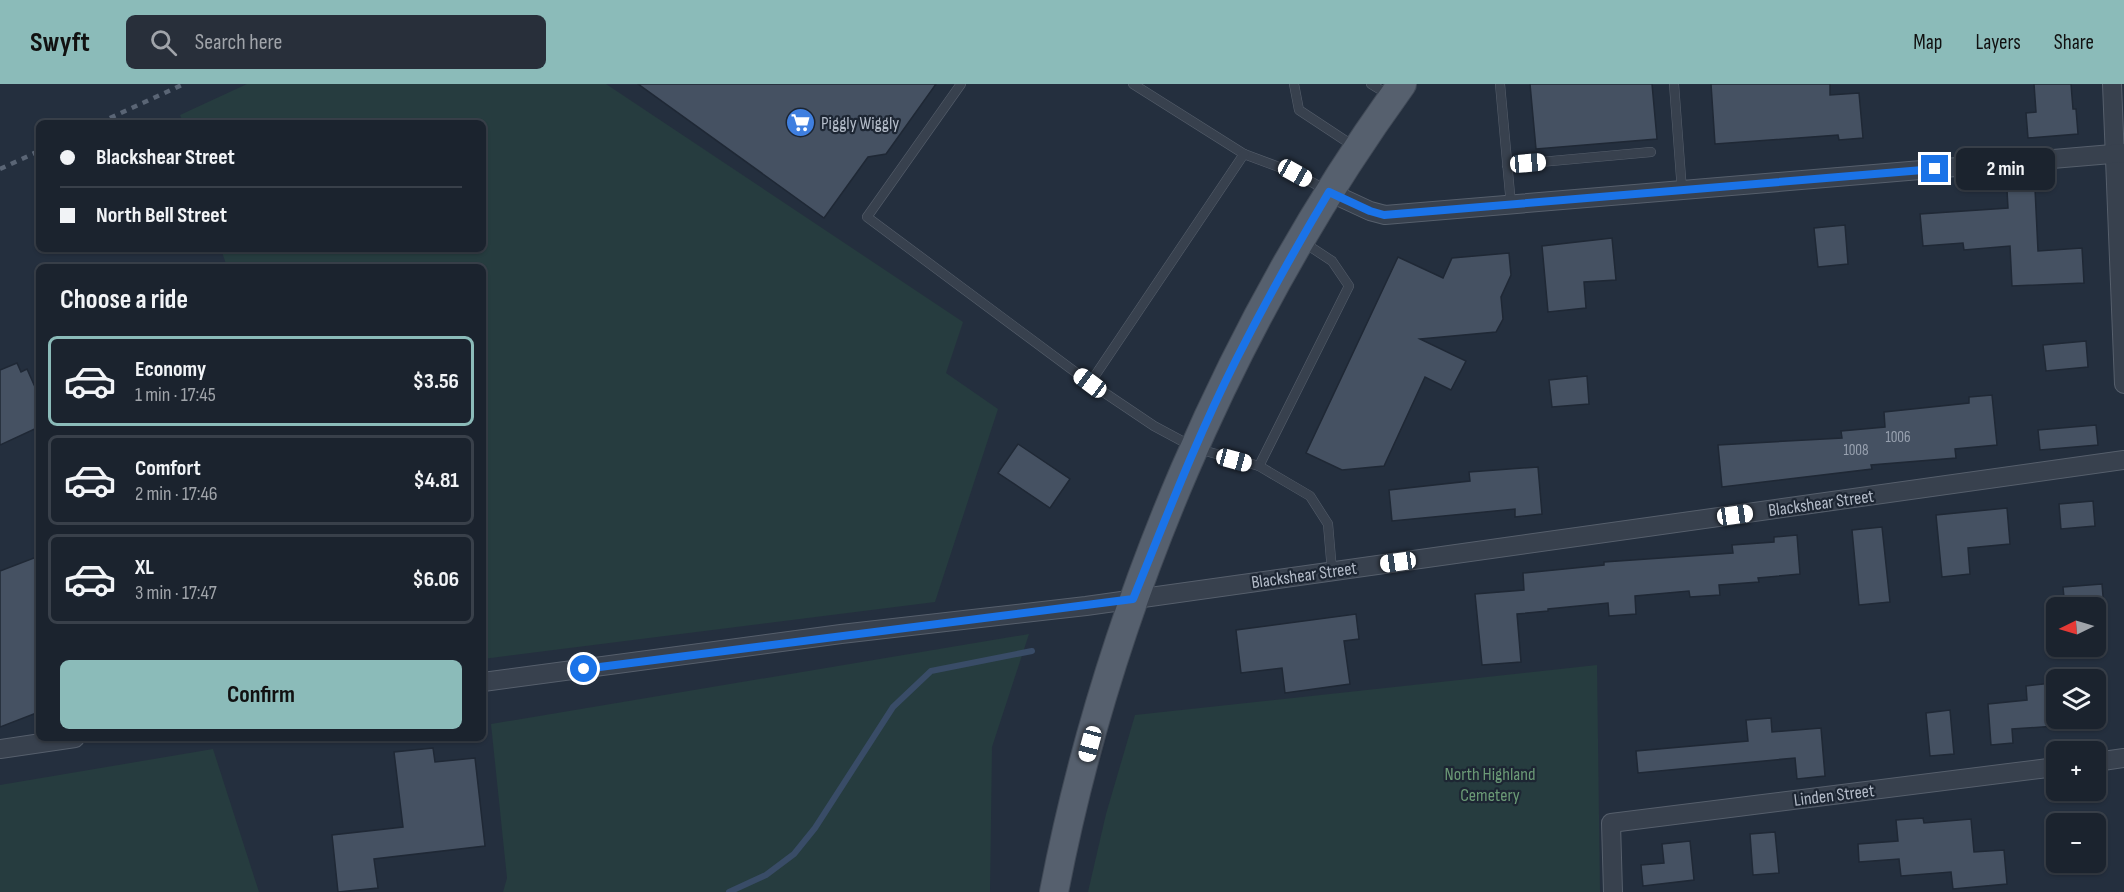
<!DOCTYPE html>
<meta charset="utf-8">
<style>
body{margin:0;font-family:"Sofia Sans Condensed",sans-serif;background:#282f3a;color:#f1f3f6;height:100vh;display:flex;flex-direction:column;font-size:22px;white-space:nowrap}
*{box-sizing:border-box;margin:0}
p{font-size:20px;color:#a0a4aa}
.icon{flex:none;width:33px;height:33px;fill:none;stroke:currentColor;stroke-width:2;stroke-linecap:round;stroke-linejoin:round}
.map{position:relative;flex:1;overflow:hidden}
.panel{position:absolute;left:36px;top:180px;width:450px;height:477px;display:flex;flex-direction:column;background:#1b232e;border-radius:9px;box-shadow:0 2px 4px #0004,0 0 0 2px #39404a}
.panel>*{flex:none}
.banner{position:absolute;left:36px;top:36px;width:450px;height:132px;border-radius:9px;box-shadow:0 2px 4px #0004,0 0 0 2px #39404a;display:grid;align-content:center;height:132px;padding:0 24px;background:#1b232e}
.needle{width:39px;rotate:265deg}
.buttons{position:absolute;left:2046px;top:513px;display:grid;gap:12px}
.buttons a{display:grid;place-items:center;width:60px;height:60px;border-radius:9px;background:#1b232e;box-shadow:0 2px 4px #0004,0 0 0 2px #39404a;font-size:30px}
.end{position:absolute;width:27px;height:27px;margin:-14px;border:8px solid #1a73e8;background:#fff;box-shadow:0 0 0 3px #fff}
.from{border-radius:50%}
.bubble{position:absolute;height:42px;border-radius:9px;background:#1b232e;box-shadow:0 2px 4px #0004,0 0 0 2px #39404a;font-size:20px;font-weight:700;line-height:42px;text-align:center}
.car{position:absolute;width:18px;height:36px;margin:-18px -9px;border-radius:8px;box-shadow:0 0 4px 2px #0007;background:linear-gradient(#fff 24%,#345 0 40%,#fff 0 76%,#345 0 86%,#fff 0)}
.banner b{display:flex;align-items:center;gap:21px;height:57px;font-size:22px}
.banner b+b{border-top:2px solid #39404a}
.banner i{width:15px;height:15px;background:#f1f3f6}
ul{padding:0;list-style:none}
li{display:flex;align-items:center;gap:18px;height:90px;margin:0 12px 9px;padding:0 12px;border:3px solid #39404a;border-radius:9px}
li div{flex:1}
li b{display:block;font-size:22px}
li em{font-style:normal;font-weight:700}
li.current{border-color:#8bbbb9}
li>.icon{width:54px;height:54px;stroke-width:1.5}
h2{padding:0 24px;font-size:27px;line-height:72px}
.primary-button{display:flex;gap:12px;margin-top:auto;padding:12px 24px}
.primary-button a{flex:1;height:69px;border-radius:9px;background:#8bbbb9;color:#111;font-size:24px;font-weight:700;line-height:69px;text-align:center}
header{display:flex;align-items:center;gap:36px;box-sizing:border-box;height:84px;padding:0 30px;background:#8bbbb9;color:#111}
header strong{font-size:28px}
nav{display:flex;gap:33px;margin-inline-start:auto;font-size:21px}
.search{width:420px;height:54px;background:#282f3a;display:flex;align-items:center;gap:15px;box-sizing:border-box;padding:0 21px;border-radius:9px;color:#a0a4aa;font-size:22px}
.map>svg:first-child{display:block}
.green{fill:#263c3f}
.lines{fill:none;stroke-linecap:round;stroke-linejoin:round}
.stream{stroke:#394c67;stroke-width:6}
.building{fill:#455162;stroke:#1f2835;stroke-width:1.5}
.service-casing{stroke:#565f6c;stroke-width:10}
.minor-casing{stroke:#565f6c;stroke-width:20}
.primary-casing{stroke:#414a57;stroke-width:30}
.service{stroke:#38414e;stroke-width:9}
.minor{stroke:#38414e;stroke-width:18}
.primary{stroke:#56606e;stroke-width:28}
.rail{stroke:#5a6575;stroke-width:4.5;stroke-dasharray:6 6;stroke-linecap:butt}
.route{stroke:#1a73e8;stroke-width:8}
.labels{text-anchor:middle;stroke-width:4.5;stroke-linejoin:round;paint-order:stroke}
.number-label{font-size:15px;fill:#98a1af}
.poi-label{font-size:18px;fill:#b4bcc9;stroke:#1d2633;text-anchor:start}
.street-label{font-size:18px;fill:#b4bcc9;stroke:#1d2633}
.park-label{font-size:18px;fill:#6b9a76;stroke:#1d2633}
</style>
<header>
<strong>Swyft</strong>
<div class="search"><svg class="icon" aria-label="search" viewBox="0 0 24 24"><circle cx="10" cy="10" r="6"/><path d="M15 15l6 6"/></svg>Search here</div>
<nav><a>Map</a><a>Layers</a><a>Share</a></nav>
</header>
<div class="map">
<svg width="2124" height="808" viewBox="0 0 2124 808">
<rect width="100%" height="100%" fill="#242f3e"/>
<g class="green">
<path d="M247,0H606L963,238L946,289L998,325L935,518L483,575V183H227L221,165H483V39H183L180,31Z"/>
<path d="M1029,550L992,663L990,808H503L507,794L491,640Z"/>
<path d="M1597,581L1600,808H1088L1106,730L1135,631Z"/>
<path d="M213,665L259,808H0V701Z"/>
</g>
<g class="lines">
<path class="stream" d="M729,808L766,791L794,770L815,744L893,623L931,587L1032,567"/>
</g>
<g class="building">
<path d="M638,0H936L886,70L868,73L824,134Z"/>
<path d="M1530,0H1652L1657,55L1536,65Z"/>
<path d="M1711,0H1830V11L1859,9L1863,54L1839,56L1838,51L1715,60Z"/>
<path d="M2034,0H2071L2073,25H2076L2078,50L2028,54L2026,29L2036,28Z"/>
<path d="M2035,105L2038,167L2082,164L2084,199L2012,202L2010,162L1964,166L1963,159L1923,162L1920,130L2008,124L2007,106Z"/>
<path d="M1845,141L1848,180L1818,183L1814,144Z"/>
<path d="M1612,154L1616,196L1584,198L1586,224L1548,228L1542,162Z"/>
<path d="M1509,169L1511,191L1501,213L1503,235L1496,248L1420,255L1466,277L1451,306L1425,293L1384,382L1342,386L1306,369L1398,173L1443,194L1452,174Z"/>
<path d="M2086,257L2088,283L2046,287L2043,261Z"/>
<path d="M17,279L21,288L27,285L39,312V343L0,361V286Z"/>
<path d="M1587,292L1589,320L1552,323L1549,296Z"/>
<path d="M1992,311L1997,361L1955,365L1956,374L1871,381L1872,385L1722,403L1718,361L1842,354L1841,347L1885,343L1884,328L1969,319V313Z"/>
<path d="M2096,341L2098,361L2040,366L2038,346Z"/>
<path d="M1018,360L1070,395L1050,424L998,389Z"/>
<path d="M1538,383L1542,430L1515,433V425L1392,437L1389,406L1470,397L1469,388Z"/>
<path d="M2093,417L2095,442L2061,445L2059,420Z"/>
<path d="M2007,424L2010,460L1968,464L1970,490L1942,493L1936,431Z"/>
<path d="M1882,443L1890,518L1859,521L1852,446Z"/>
<path d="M1797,451L1800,490L1758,494L1759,498L1719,501L1720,511L1690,513L1689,507L1635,512L1636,530L1609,532L1608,519L1548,525V527L1517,530L1521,578L1482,581L1475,510L1524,506L1523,489L1604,481V478L1733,469L1732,461L1774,458V453Z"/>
<path d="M39,472V628L0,643V487Z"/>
<path d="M2102,500L2104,524H2065L2063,503Z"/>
<path d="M1356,530L1359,555L1344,557L1350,600L1285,609L1282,584L1241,589L1236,546Z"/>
<path d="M2052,599L2056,642L2012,645L2013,659L1991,661L1988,620L2027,616L2026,602Z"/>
<path d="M1950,626L1954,670L1930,672L1926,629Z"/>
<path d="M1771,634L1772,648L1821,644L1825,692L1797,695L1795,674L1638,689L1636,667L1748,657L1746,636Z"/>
<path d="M433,664L435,678L475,674L485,762L374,775L378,804L338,808L332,751L403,743L394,668Z"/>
<path d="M1923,734L1924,739L1971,735L1974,768L2004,766L2007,800L1953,805L1951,788L1901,792L1899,775L1859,778L1858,760L1898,757L1896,736Z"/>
<path d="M1775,748L1779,789L1753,791L1750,750Z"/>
<path d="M1690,757L1694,796L1643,802L1641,781L1664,779L1662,760Z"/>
</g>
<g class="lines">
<defs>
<g id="service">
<path d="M961,0L867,133L1090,299L1154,342L1195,364L1259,382L1349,202L1332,177L1303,158"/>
<path d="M1133,0L1244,70L1295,89L1328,107"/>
<path d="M1294,0L1299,26L1355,63"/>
<path d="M1371,0L1389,11"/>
<path d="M1500,0L1511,121"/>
<path d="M1674,0L1682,107"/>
<path d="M1507,81L1651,68"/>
<path d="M1090,299L1244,70"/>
<path d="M1259,382L1310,412L1328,440L1332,487"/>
</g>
<g id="minor">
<path d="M2112,0L2124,300"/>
<path d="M1329,108L1370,127L1385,131L2124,69"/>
<path d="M483,598L841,550L1086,522L2124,376"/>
<path d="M0,665L75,654"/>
<path d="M2096,678L2124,674"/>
<path d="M1613,808L1611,739L2056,683"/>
</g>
<path id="primary" d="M1054,808C1109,523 1232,235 1402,0"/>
</defs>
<use href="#service" class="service-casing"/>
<use href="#minor" class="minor-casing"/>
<use href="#primary" class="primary-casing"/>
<use href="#service" class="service"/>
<use href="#minor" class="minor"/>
<use href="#primary" class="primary"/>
<g class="rail">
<path d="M99,39L184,0"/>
<path d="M0,85L39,67"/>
</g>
</g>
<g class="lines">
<path class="route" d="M584,585L1133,515C1166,434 1197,353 1236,276C1265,219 1296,163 1329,108L1370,127L1384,131L1935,85"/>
</g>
<defs>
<symbol id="supermarket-disc" viewBox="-11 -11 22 22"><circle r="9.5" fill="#3f7fe0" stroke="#1d2633"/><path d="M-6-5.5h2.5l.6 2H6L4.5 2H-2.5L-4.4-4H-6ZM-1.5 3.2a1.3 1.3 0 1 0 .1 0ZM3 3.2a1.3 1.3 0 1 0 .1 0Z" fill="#fff"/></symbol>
</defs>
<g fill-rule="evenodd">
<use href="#supermarket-disc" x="784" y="22" width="33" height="33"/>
</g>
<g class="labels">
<g class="number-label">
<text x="1898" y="358">1006</text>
<text x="1856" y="371">1008</text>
</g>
<g class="poi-label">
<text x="821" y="45">Piggly Wiggly</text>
</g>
<g class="street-label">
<text transform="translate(1821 419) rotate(-8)" y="6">Blackshear Street</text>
<text transform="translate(1304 491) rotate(-8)" y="6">Blackshear Street</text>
<text transform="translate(1834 711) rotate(-7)" y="6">Linden Street</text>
</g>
<g class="park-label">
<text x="1490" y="696">North Highland<tspan x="1490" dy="21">Cemetery</tspan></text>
</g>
</g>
</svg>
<div class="buttons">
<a><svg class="needle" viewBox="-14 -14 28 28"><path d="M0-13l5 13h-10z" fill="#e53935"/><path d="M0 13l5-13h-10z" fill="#a0a4aa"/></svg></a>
<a><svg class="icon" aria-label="layers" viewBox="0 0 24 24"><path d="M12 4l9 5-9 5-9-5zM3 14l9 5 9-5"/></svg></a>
<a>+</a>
<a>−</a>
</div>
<i class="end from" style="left:584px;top:585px"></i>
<i class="end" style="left:1935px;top:85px"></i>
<div class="bubble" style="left:1956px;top:64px;width:99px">2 min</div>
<i class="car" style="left:1528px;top:79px;rotate:85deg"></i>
<i class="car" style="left:1295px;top:89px;rotate:119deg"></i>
<i class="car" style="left:1090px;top:299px;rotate:307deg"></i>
<i class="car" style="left:1234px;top:376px;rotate:105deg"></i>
<i class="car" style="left:1735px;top:431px;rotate:82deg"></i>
<i class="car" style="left:1398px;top:478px;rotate:262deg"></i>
<i class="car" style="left:1090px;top:660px;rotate:195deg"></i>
<div class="banner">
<b><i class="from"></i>Blackshear Street</b>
<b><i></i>North Bell Street</b>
</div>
<section class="panel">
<h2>Choose a ride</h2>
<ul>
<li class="current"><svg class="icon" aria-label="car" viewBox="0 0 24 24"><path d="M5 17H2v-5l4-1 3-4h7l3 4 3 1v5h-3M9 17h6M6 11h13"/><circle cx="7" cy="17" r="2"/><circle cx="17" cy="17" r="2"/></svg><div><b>Economy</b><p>1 min · 17:45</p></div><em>$3.56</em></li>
<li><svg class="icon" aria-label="car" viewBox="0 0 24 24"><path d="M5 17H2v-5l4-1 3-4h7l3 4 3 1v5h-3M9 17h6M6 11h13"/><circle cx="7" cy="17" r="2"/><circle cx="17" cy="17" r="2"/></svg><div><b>Comfort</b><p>2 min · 17:46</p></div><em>$4.81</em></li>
<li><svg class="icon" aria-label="car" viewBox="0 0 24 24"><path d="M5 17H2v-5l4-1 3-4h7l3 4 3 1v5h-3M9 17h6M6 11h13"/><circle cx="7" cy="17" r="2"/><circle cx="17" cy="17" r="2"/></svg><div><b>XL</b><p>3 min · 17:47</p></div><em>$6.06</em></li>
</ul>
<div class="primary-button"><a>Confirm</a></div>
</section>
</div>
